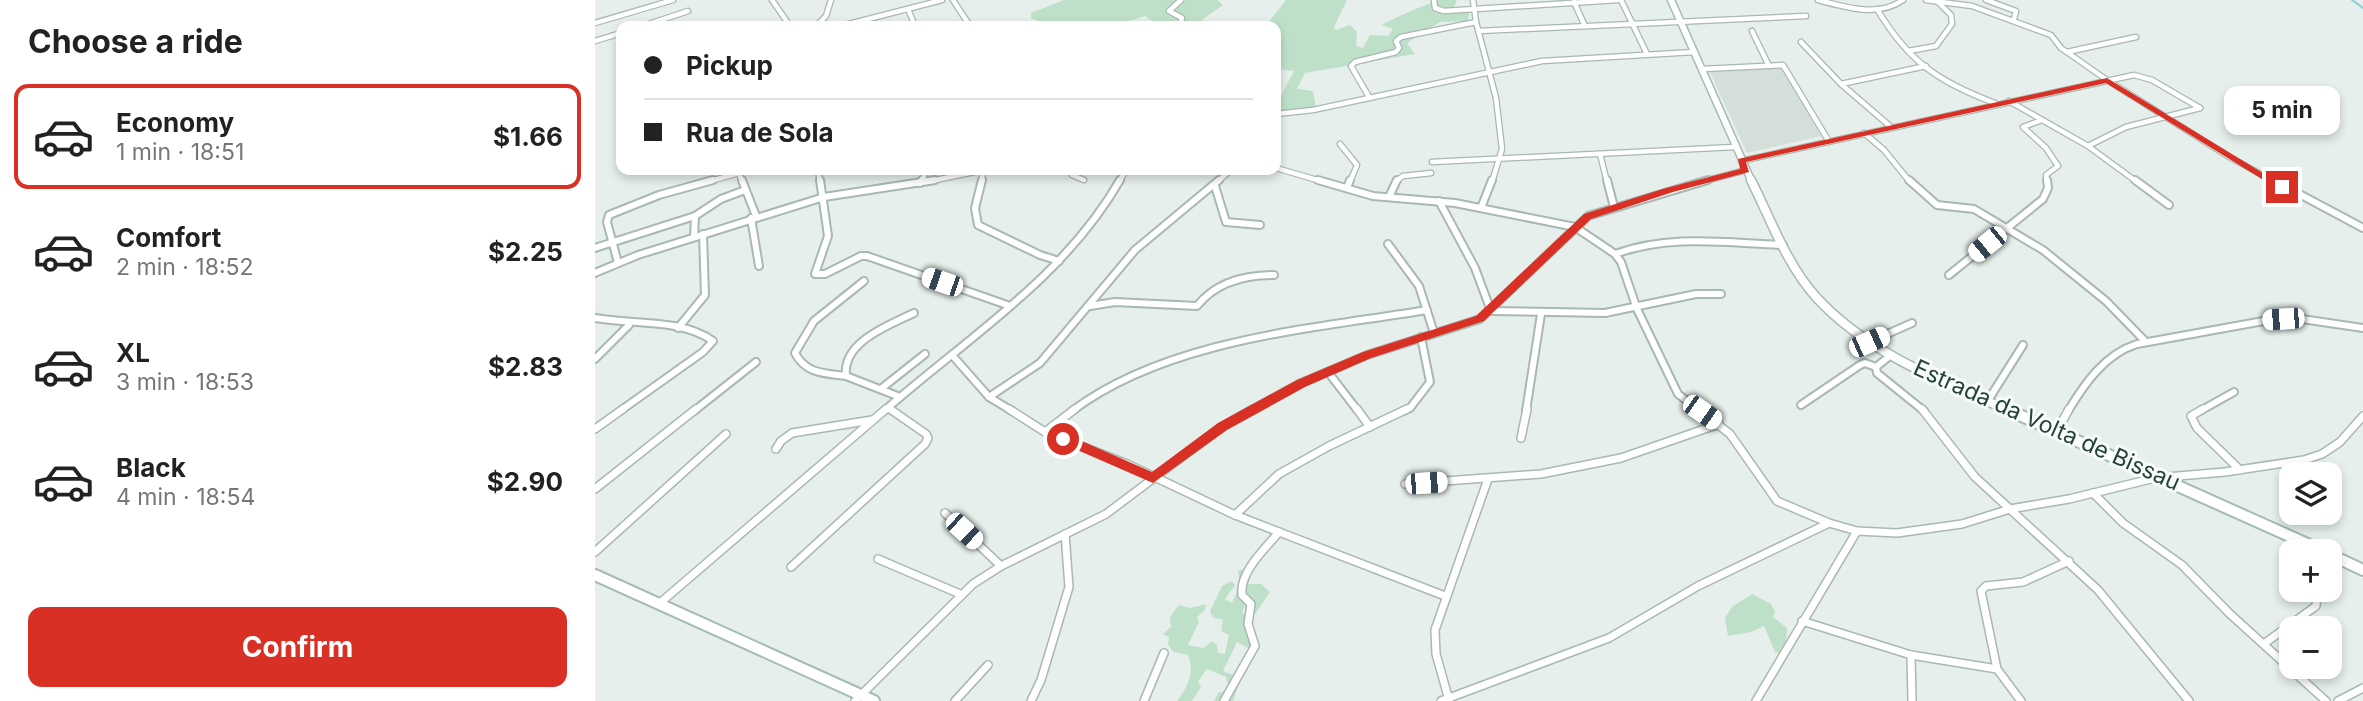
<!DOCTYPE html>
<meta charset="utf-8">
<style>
body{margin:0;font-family:Inter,sans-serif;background:#f2f2f2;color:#222;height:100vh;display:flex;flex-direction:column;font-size:26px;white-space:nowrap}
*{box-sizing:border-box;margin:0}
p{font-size:23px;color:#767676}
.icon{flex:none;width:38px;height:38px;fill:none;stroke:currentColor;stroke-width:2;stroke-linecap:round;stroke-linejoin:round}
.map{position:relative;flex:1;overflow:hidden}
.details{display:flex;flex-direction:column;background:#fff;width:595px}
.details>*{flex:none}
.guide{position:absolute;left:21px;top:21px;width:665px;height:154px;border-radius:14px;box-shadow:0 4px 10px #0003;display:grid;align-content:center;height:154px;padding:0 28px;background:#fff}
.tools{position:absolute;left:1684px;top:462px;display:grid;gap:14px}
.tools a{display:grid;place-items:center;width:63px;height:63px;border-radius:14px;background:#fff;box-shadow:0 4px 10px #0003;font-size:35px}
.end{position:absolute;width:32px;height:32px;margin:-16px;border:9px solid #d93025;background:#fff;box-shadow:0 0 0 4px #fff}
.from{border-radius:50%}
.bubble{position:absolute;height:49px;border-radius:14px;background:#fff;box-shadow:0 4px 10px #0003;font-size:23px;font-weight:700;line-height:49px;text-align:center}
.car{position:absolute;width:21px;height:42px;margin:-21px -10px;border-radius:9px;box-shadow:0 0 5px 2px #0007;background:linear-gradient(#fff 24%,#345 0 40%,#fff 0 76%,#345 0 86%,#fff 0)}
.guide b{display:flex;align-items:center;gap:24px;height:66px;font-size:26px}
.guide b+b{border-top:2px solid #e0e0e0}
.guide i{width:18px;height:18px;background:#222}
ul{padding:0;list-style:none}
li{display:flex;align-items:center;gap:21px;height:105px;margin:0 14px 10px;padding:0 14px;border:4px solid transparent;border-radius:14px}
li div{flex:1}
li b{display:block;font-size:26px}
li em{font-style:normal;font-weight:700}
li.selected{border-color:#d93025}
li>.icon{width:63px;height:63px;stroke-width:1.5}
h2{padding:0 28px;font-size:32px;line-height:84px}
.action{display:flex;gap:14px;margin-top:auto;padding:14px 28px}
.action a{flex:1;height:80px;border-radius:14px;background:#d93025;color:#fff;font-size:28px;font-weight:700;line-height:80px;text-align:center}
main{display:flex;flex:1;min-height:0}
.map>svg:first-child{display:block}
.built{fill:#d4dfda}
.green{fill:#bfe0c8}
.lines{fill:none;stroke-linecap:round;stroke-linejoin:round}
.stream{stroke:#8ec9d4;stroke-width:2}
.street-far2-casing{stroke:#a8b8b2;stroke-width:7}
.street-far1-casing{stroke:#a8b8b2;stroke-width:10}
.street-casing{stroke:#a8b8b2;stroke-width:10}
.secondary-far2-casing{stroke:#a4bbb3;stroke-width:9}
.secondary-far1-casing{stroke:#a4bbb3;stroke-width:11}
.secondary-casing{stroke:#a4bbb3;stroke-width:14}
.street-far2{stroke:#fff;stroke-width:4.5}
.street-far1{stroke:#fff;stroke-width:6}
.street{stroke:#fff;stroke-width:7}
.secondary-far2{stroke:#fff;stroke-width:6}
.secondary-far1{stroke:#fff;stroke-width:8}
.secondary{stroke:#fff;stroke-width:10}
.route{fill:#d93025}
.labels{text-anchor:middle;stroke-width:6;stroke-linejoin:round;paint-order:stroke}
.street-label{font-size:23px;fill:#24423a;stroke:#f7fbf9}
</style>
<main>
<section class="details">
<h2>Choose a ride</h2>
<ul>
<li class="selected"><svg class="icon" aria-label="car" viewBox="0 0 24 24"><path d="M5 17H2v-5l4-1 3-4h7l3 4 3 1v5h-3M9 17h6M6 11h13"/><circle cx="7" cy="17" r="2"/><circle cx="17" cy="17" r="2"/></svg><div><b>Economy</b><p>1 min · 18:51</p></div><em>$1.66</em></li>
<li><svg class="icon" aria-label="car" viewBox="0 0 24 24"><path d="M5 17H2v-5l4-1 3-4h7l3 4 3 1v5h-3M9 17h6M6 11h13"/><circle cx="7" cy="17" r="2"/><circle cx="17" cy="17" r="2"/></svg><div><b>Comfort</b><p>2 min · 18:52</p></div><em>$2.25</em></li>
<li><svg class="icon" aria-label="car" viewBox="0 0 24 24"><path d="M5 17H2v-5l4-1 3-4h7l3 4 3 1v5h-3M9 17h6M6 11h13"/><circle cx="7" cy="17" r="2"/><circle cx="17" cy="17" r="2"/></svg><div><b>XL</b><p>3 min · 18:53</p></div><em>$2.83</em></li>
<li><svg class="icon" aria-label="car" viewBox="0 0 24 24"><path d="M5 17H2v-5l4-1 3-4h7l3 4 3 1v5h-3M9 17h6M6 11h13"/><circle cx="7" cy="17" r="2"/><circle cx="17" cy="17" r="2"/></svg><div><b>Black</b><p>4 min · 18:54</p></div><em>$2.90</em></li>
</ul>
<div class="action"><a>Confirm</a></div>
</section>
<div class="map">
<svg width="1768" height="701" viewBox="0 0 1768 701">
<rect width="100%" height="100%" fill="#e6efeb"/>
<path class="built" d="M1187,67L1226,136L1152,153L1113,68Z"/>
<g class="green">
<path d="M469,0H622L628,5L608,19L607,26H565L550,16C515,28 472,33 436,18V13Z"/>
<path d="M691,0H752L739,27L741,30L755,25L762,32L761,46L768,48L775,35L793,36L798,29L787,25C790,22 838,1 845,0C850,0 856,0 862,0L859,7L875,9L873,21L845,22L812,43L820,54L710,73L702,89L718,91L721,108L684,115L682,103L699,71L681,69V26H667L672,24Z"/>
<path d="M651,568L657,573L653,584H666L675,592L660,614L658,612L660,606L656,603L650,606L647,612C656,621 662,633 662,646L657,650L642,642L628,671L641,676L644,684L638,701H619L623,693L634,689L631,677L612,669L603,681L606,687L597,701H582C593,687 600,672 593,655L579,652L573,645L574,637L568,634L576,627L575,617L584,605L595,608L611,604L610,610L602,617L604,622L593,645L609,648L617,641L622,645L623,653L630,654L634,635L626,631L628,619L618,618L615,611L627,586L637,581L640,585L630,599L637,603L645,584L643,571Z"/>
<path d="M1157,594L1176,604L1180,612L1178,617L1192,628L1191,645L1186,653L1180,652L1169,626L1156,632L1133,636L1130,618L1137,607Z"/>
</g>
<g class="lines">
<path class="stream" d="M1757,0L1768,8"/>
<defs>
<g id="street-far2">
<path d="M177,0L195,26"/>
<path d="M358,0L375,26"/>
<path d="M839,0L840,8L849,11L1023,0"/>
<path d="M878,0L881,22L901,98L907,149L897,182"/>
<path d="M1026,0L1052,54"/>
<path d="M1223,0C1251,7 1282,18 1308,0"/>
<path d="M1331,0L1377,6L1456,35L1466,48L1512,80L1636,158L1681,182"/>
<path d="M1391,0L1421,11L1419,19"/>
<path d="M979,2L989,24"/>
<path d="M313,9L320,26"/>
<path d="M1282,9C1313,61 1343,82 1400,103"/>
<path d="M0,23L78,0"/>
<path d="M48,26L93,11"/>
<path d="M221,26L231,16L236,0"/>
<path d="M246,26L347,0"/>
<path d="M585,26L587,18L574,11L586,0"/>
<path d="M884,31L1211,16"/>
<path d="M1157,31L1174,66"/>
<path d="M0,41L26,33"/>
<path d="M1206,42L1246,84L1296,127"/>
<path d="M1313,51L1341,46L1357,24L1356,15L1343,2"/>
<path d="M1472,52L1541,37"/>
<path d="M1107,69L1188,65L1233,140"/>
<path d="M1246,84L1331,66"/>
<path d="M774,97L756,66L760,62L801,52L804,48L801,41L806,37L881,22"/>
<path d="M1414,101L1493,146L1531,127L1605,108"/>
<path d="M681,114L718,110L947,61L1099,52"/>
<path d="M1447,120L1428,127L1451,148L1463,166L1451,175L1452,182"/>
<path d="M1269,133L1289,150L1315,182"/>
<path d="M745,144L762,165L755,182"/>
<path d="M1493,146L1542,182"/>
<path d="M1005,154L1012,182"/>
<path d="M1146,161L1539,75L1557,80L1605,108"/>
<path d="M837,162L1140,147"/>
<path d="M681,168L729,182"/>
<path d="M223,170L225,182"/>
<path d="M475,170L477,175L489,180"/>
<path d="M144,173L147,182"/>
<path d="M112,182L155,170"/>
<path d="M326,182L332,170"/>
<path d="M331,182L389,170"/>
<path d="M386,182L389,170"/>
<path d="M524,182L531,170"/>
<path d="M622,182L636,170"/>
<path d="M800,182L808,176L836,173"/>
<path d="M1106,182L1151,170"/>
</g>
<g id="street-far1">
<path d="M147,180L161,216"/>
<path d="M225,180L233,236L220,274H230L266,256H272L415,306"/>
<path d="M387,180L380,208L383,225L445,255L464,261"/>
<path d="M723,180L778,196L860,203L980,227L1020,254L1026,262L1042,309L1083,394L1105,411"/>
<path d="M1012,180L1019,207"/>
<path d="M1314,180L1342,205L1379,209L1448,250L1511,301L1549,340"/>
<path d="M1540,180L1574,205"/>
<path d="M1678,180L1768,228"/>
<path d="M325,183L327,180"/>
<path d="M620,186L631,222L665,225"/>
<path d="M752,188L755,180"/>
<path d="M794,197L802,180"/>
<path d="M844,201L880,268L896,311L1010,313L1101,294H1126"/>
<path d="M886,208L897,180"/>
<path d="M156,218L164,266"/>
<path d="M99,237L100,216"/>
<path d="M793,244L824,286L839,333"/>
<path d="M0,248L100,216L126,199L150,190"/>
<path d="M1020,254C1076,234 1130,243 1188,245"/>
<path d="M23,263L12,222L14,215L64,195L118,180"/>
<path d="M0,273L43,255L229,197L340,180"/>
<path d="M1354,275L1448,199L1453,188L1452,180"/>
<path d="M495,306L520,302L602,306C621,282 650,275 679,275"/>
<path d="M0,318C37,325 86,318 118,341L108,352L25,411"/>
<path d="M83,328L110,295L108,234"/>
<path d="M1274,342L1317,323"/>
<path d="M357,355L394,397L417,411"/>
<path d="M1296,355L1281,367L1282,373L1329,411"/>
<path d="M0,359L34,325"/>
<path d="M733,372L763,411"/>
<path d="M251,376C229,373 211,374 200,353L219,321L269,281"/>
<path d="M287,388L330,354"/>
<path d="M305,397L251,376C247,342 294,325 319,313"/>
<path d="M394,397L445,363L540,250L624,180"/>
<path d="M1392,402L1428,345"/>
<path d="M1206,405L1265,365L1270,363L1281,367"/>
<path d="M293,408L298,411"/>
<path d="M99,411L161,362"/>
<path d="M289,411C372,338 469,278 525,180"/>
<path d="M477,411C573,339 717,329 832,310"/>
<path d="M655,411L706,383L772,355L885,319L993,216L1113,180"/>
<path d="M808,411L815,408L835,382L826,337"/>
<path d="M931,411L946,314"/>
<path d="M1473,411C1490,383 1510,354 1542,344L1674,320L1707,319L1768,328"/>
<path d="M1605,411L1639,392"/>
</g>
<g id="street">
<path d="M414,409L450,432L532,464L640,515L850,596"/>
<path d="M762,409L775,427"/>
<path d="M1103,409L1135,434L1182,501L1234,523"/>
<path d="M1327,409L1380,477L1503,590L1594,701"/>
<path d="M1608,409L1596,416L1602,428L1645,470"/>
<path d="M0,429L28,409"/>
<path d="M1462,431L1474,409"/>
<path d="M450,432L480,409"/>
<path d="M926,438L932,409"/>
<path d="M181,449L186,441L197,433L277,420"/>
<path d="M810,484L946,474L1026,458L1124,424"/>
<path d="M0,489L101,409"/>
<path d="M1498,493L1528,523L1587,565L1635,614L1731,701"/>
<path d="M350,513L406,566"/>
<path d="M640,515L684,474L734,446L812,409"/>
<path d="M1696,551L1697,538"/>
<path d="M0,552L131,434"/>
<path d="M283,559L365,594"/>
<path d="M196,567L330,444L333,438L331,434L295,409"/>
<path d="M65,603L291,409"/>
<path d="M1207,621L1316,655L1402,669L1426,701"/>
<path d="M1670,643L1721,606L1722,596L1718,590"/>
<path d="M1316,655L1317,701"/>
<path d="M1402,669L1386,591L1391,586L1428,582L1474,561"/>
<path d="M854,700L841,654L840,630L893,479"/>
<path d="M260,701L378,584L406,566L511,514L628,426L658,409"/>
<path d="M360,701L393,665"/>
<path d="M436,701L446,680L474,587L470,534"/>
<path d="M549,701L569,653"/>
<path d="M629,701L660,646L653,624L656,604L647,595C644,572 671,548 684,532"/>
<path d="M846,701L1014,638L1103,586L1234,523L1262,531"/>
<path d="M1161,701L1262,531L1302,533L1367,524L1415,509L1474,499L1560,478L1630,472L1709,460L1727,454L1745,442L1768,416"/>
<path d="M1743,701L1768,688"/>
</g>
<path id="secondary-far2" d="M1076,0L1157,182"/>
<path id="secondary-far1" d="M1156,180C1175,218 1192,265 1221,297C1272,353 1348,382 1415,411"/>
<g id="secondary">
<path d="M1411,409L1728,551"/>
<path d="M1734,554L1768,570"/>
<path d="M0,575L279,701"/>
</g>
</defs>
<use href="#street-far2" class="street-far2-casing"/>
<use href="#street-far1" class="street-far1-casing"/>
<use href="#street" class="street-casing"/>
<use href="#secondary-far2" class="secondary-far2-casing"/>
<use href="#secondary-far1" class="secondary-far1-casing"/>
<use href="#secondary" class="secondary-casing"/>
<use href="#street-far2" class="street-far2"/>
<use href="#street-far1" class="street-far1"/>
<use href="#street" class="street"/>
<use href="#secondary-far2" class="secondary-far2"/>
<use href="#secondary-far1" class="secondary-far1"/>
<use href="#secondary" class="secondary"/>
</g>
<path class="route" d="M1512,78L1691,187L1683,189L1511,83L1151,162L1154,172L1078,192L996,219L889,321L776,358L710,387L632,430L558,483L464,442L462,439L464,435H473L557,472L623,423L702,380L768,352L881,316L989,214L1071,188L1145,169L1143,159Z"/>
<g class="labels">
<g class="street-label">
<text transform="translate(1452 425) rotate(24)" y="8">Estrada da Volta de Bissau</text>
</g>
</g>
</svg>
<div class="tools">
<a><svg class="icon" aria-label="layers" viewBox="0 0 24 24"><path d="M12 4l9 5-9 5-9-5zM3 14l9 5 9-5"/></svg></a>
<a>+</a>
<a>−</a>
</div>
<i class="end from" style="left:468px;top:439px"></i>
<i class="end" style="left:1687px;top:187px"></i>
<div class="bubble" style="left:1629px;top:86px;width:116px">5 min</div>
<i class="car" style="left:1392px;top:244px;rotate:231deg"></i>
<i class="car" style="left:347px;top:282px;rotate:289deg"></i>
<i class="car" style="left:1688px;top:319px;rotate:266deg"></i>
<i class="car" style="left:1274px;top:342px;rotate:66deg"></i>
<i class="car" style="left:1107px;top:412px;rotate:125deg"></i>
<i class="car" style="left:831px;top:483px;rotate:86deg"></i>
<i class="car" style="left:369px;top:531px;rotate:133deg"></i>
<div class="guide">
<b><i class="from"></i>Pickup</b>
<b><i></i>Rua de Sola</b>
</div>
</div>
</main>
